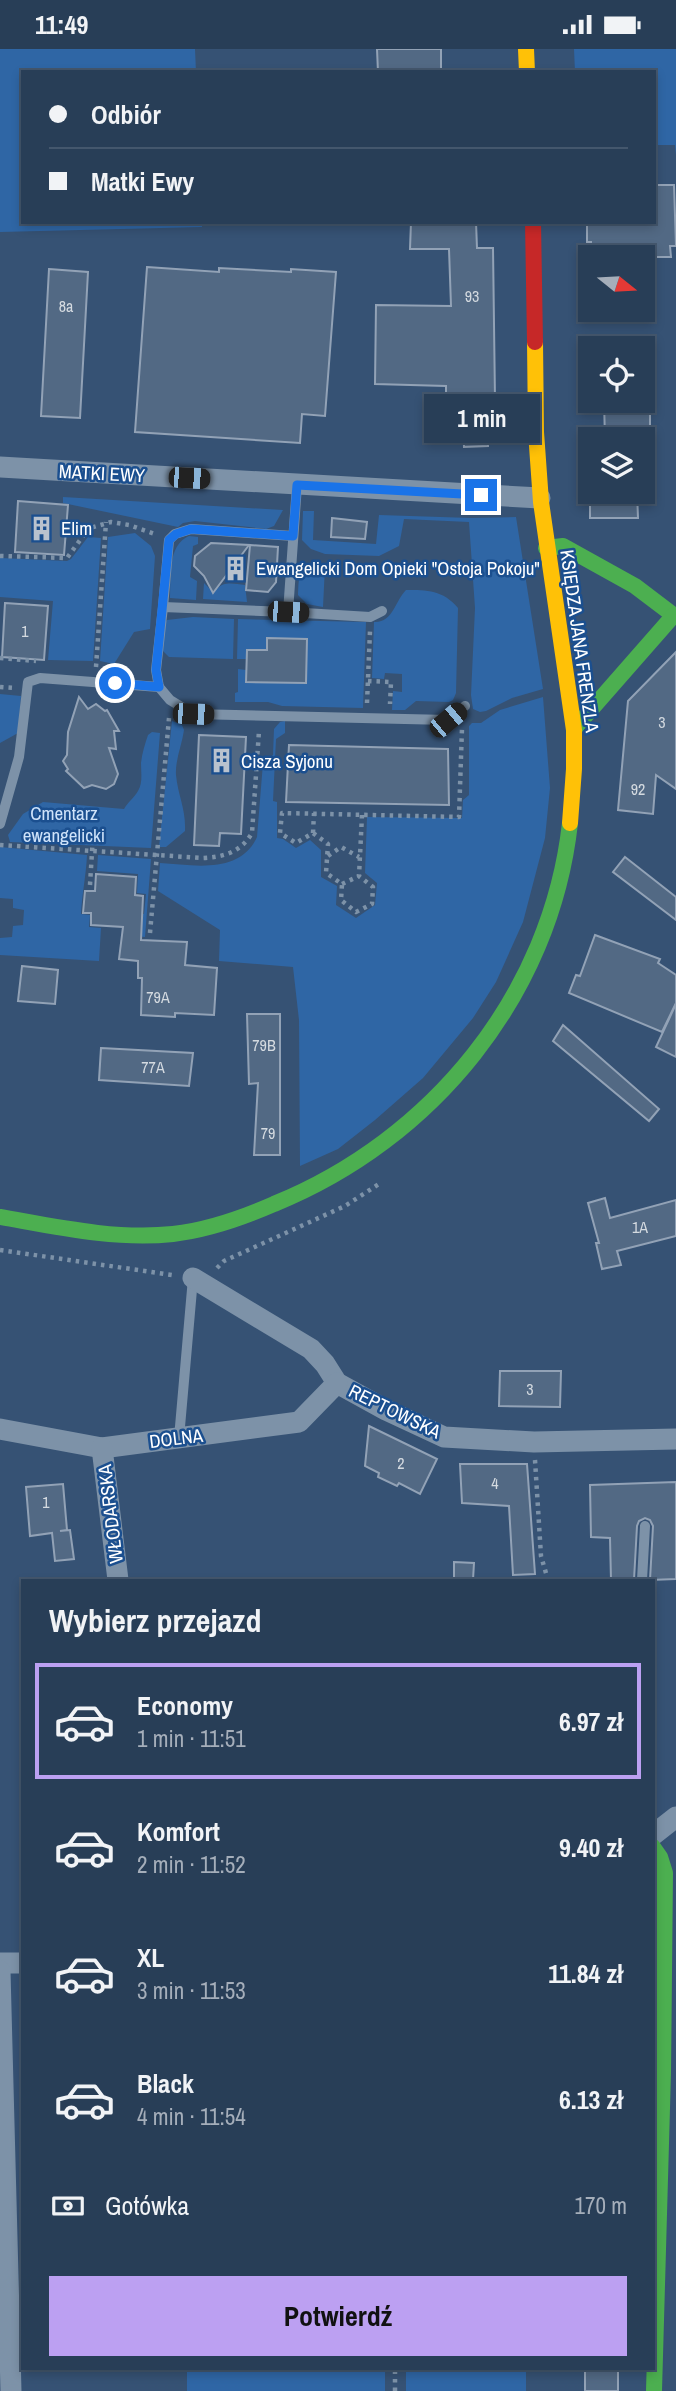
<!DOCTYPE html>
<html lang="pl">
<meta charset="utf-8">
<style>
body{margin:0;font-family:"Archivo Narrow",sans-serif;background:#344961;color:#f1f3f6;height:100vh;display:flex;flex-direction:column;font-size:26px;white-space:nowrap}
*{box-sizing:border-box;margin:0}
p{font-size:23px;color:#a5aeba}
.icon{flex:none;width:38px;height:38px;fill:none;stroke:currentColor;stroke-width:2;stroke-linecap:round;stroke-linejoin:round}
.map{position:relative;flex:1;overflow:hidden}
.details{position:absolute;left:21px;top:1530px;width:634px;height:791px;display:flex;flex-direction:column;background:#283e57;border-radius:0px;box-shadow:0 4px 10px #0003,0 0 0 2px #44576d}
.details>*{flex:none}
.guide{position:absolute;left:21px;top:21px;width:635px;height:154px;border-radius:0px;box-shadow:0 4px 10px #0003,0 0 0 2px #44576d;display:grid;align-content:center;height:154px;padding:0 28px;background:#283e57}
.needle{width:46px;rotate:108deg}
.buttons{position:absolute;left:578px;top:196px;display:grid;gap:14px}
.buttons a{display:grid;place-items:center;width:77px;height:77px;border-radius:0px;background:#283e57;box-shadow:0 4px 10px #0003,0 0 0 2px #44576d;font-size:35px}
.end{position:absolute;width:32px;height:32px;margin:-16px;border:9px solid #1a73e8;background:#fff;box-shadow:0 0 0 4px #fff}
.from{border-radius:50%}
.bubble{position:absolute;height:49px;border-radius:0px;background:#283e57;box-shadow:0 4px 10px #0003,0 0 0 2px #44576d;font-size:23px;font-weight:700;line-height:49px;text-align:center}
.car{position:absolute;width:21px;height:42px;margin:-21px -10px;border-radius:9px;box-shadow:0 0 5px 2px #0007;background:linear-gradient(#222 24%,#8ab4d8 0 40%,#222 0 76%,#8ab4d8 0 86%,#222 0)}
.guide b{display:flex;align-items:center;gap:24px;height:66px;font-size:26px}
.guide b+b{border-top:2px solid #44576d}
.guide i{width:18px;height:18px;background:#f1f3f6}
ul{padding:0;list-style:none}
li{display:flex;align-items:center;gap:21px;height:116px;margin:0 14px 10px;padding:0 14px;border:4px solid transparent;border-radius:0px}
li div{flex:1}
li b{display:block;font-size:26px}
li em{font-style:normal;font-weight:700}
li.selected{border-color:#bca0f2}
li>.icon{width:63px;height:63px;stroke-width:1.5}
h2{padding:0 28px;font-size:32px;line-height:84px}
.pay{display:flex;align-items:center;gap:18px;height:77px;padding:0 28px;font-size:26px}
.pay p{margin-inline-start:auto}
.action{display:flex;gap:14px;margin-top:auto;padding:14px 28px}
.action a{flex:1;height:80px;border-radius:0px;background:#bca0f2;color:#111;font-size:28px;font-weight:700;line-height:80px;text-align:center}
.status{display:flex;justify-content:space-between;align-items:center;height:49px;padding:0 35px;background:#283e57;direction:ltr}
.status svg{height:19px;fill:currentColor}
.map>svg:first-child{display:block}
.green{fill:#2f66a5}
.building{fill:#526984;stroke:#92a2b6;stroke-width:2}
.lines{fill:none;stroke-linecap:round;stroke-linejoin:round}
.path{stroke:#7d92a8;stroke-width:4.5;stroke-dasharray:3.5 5;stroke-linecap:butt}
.lane{stroke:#7d92a8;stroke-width:10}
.street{stroke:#7d92a8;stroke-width:21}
.fast{stroke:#4caf50;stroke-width:16}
.slow{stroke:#ffc107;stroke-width:16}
.jam{stroke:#c62828;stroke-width:16}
.route{stroke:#1a73e8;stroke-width:9}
.labels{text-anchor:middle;stroke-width:5;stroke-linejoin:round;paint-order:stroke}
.number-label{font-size:16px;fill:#d4dae0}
.street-label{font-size:19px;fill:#fff;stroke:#1b4f8f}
.poi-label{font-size:19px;fill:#fff;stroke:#1b4f8f;text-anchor:start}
.park-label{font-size:19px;fill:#cfe3fa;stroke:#1b4f8f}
</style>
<div class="status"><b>11:49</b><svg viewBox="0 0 49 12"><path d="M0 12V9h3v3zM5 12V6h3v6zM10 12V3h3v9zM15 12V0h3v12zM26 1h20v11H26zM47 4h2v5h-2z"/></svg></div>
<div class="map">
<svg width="676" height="2342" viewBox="0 0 676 2342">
<rect width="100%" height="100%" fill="#365274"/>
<g class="green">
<path d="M0,0H195L196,23H23V173H202V178L0,183Z"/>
<path d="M574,0H676V106L675,96H655L654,23H575Z"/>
<path d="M63,448L283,461L274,477L266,480L195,472L183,474L178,478L63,454Z"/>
<path d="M303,462H314L313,491L376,495L379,466L471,469L516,468L543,640L512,649L486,662L480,663L473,660L471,646L475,559L469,473L404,470L399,497L379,507L325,505L311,500L302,491Z"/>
<path d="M135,484L151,497L155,507L150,580L134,583L114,615L100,612L108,488Z"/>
<path d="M189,487L198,488V495L193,497L190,528L197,532L196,551L170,549C171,530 167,496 189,487Z"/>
<path d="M88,488L101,489L93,612L48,611L53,552L0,548V509L67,512L71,510Z"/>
<path d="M313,516L325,517L323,558L307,555L298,546C299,531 297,521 313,516Z"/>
<path d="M204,534L210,540H217C224,532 234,535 245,536L247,553L203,550Z"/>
<path d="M406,541C427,541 443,541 458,559L456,644L453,651L449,653L416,652L405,661H392L393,642L402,643V625L385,624L384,630L372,629L374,573C393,574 395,552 406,541Z"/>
<path d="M193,568L234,570L233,610L169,608L161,600L163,576L167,571Z"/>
<path d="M238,570L366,573L363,659L282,657L268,653H235V644L238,643V620L246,621V633L306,634L307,590L267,589V601H247L246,610H237Z"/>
<path d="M0,645L21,647L18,684L0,694Z"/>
<path d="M543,648L550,739L545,789L523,873L496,933L473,969L423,1029L375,1071L338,1100L300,1117L299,971L293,918L219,912L220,881L158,842L160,814C193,816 240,826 257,788L263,714L273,706L274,680L280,673L285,672V684L276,690L273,752L277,753V789L283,790L296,799L310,791L321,801V828L337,837L336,856L356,869L375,856L377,834L365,824L367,768L462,769L463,751L469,746V677L472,674H481L500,661Z"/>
<path d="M172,672L182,676L184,681C182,696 175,711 176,726C178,747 186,760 185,782L166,798H159Z"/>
<path d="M152,683L160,684L151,799L10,793L8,786L23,765L43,753L124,760C128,753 134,749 138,742C143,734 141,723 141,714C142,704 145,695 148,686Z"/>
<path d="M0,798L87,806C86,827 82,845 81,865L90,866L89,878L101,879L99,912L0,906V889L12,888L13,877L23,876L24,861L13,859V850L0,849Z"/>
<path d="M98,806L151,810L145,888L133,887L135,865H144L146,845L137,844L138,825L97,822Z"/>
<rect x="187" y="2319" width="198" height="23"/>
<rect x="406" y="2319" width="120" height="23"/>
</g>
<g class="building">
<path d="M377,0H441V23H378Z"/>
<path d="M654,136H674L676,197H670L671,208H591V193H587V173H655Z"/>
<path d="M411,173H476L477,199H493L495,350H486L488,397L464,398L462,351H446V337L375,335L376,256L451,257L449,200H410Z"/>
<path d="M147,218L219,223V219L291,223V220L336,223L325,367L302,365L300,394L135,383Z"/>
<path d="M49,220L88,223L80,369L41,367Z"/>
<path d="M604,352H650V390H605Z"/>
<path d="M590,443H637L638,469H590Z"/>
<path d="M18,452L68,456L64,506L15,503Z"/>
<path d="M332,469L367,473L365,490L331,488Z"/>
<path d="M211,494L249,496L213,544L204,527L194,517L195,507Z"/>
<path d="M250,496L278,498L276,533L268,543L246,541Z"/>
<path d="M5,554L48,557L44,611L2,608Z"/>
<path d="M267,589L307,590L306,634L246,633L247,601H267Z"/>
<path d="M676,603V740L656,726L653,765L618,761L628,652Z"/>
<path d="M79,648L88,660L96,655L105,662L107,661L119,682H114L116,700L109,699L118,725L114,735L106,740L92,736L84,739L66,722L68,720L63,712L67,706L68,683Z"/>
<path d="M199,686L246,688L241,785L220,784L219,797L194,796Z"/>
<path d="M289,696L448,700L449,756L286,753Z"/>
<path d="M625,808L676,848V871L613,823Z"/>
<path d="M96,825L136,828L135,846L143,847L141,891L187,893L185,916L217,919L214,966L175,964V968L141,966L142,929H138V912L119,910L123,878L91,876V864H83L85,842H95Z"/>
<path d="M595,886L660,910L658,914L676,926V954L662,983L569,944L576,926L580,927Z"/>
<path d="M22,917L58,921L55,955L18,952Z"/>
<path d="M676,955V1008L656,998Z"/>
<path d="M247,965H280V1106H254L258,1034L249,1035Z"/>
<path d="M563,976L659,1060L649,1072L553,992Z"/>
<path d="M101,999L193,1004L189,1037L99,1031Z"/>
<path d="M605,1149L610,1169L676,1151V1187L617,1202L621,1216L602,1220L596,1194H599L588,1154Z"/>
<path d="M500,1322H561L560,1358L499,1357Z"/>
<path d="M369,1377L437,1410L420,1445L399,1434L397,1437L378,1428L379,1424L365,1417Z"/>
<path d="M460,1415H527L535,1525L513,1526L509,1457L462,1454Z"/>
<path d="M676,1433V1530L650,1531L653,1477L650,1471L645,1469L639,1472L637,1477L634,1531H611L610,1489L591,1488L590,1436Z"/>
<path d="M63,1435L67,1481L60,1482L70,1481L74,1510L55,1512L52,1484L30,1487L26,1438Z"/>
<path d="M454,1513L474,1514L473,1531H454Z"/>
<rect x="585" y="2319" width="33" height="23"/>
</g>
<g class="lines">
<g class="path">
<path d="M67,477L90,479L111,473L129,476L155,485"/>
<path d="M0,507L67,509L89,479"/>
<path d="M0,609L36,612"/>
<path d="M96,618L106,473"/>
<path d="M368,632L391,633L390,655"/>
<path d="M0,638L14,639"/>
<path d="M367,654L370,582"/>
<path d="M362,766L359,827L373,838L372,855L356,863L341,851L342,835L326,824L328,795L313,784L296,794L280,784L282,764L459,768L462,679"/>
<path d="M313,784L314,764"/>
<path d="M0,796L203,809C224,808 241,803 252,784L259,682"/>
<path d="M328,807L341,798L359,808"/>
<path d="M342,835L359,827"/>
<path d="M90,836L93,786"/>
<path d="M150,884L169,669"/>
<path d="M0,1201L172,1226"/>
<path d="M217,1219L224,1212L345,1157L382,1133"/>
<path d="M535,1411L541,1507L548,1531"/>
<path d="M395,2342V2319"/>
</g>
<g class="lane">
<path d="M297,436L288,563L370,568L382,562"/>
<path d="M163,558L169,491L175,485L191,480L293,487"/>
<path d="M159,638L170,651L193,665L448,671L465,657"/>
<path d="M0,775L19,708L28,633L40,629L159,638L156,621L163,558L288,563"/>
<path d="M179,1389L193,1229"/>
<path d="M642,1531L645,1477"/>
</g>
<g class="street">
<path d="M0,418L540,449"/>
<path d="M193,1229L311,1300L325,1315L337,1334L386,1361L444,1388L534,1393L676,1390"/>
<path d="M0,1380L102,1399L299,1373L337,1334"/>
<path d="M102,1399L118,1531"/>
<path d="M653,1786L676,1768"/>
<path d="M0,1914H23"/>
<path d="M0,1922L11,2342"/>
</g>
<g class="fast">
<path d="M546,499L563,497L635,537L676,568"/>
<path d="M574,680L674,566"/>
<path d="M0,1168C57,1178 115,1191 173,1185C208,1181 242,1169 274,1155C432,1091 551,946 570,774"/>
<path d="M653,1798L660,1808L665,1824L663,2024L654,2342"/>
</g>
<g class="slow">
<path d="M526,0L527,23"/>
<path d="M535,293L536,383L541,453L574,681V720L570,774"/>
</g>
<path class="jam" d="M533,173L535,293"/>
</g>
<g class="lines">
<path class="route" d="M115,634L159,638L156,621L169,491L176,485L191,480L293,487L297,436L481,446"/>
</g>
<defs>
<symbol id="building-bare" viewBox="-9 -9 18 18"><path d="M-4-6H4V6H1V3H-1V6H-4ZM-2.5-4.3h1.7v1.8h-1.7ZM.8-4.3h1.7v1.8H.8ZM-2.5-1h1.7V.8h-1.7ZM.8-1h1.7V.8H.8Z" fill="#b9c2ce" stroke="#1b4f8f" stroke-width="2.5" paint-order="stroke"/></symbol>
</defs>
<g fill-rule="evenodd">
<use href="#building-bare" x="24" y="462" width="35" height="35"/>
<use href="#building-bare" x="218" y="502" width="35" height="35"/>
<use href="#building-bare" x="204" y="694" width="35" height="35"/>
</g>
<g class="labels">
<g class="number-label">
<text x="472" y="253">93</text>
<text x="66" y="263">8a</text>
<text x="25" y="588">1</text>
<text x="662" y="679">3</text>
<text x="638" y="746">92</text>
<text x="158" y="954">79A</text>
<text x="264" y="1002">79B</text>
<text x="153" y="1024">77A</text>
<text x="268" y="1090">79</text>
<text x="640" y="1184">1A</text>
<text x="530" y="1346">3</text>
<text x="401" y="1420">2</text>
<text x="495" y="1440">4</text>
<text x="46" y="1459">1</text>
</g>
<g class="street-label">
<text transform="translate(102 424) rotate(3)" y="7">MATKI EWY</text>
<text transform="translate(580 592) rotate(82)" y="7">KSIĘDZA JANA FRENZLA</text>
<text transform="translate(395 1362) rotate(26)" y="7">REPTOWSKA</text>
<text transform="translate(176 1389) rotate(-7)" y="7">DOLNA</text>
<text transform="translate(110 1465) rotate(-97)" y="7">WŁODARSKA</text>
</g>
<g class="poi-label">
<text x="61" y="486">Elim</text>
<text x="256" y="526">Ewangelicki Dom Opieki "Ostoja Pokoju"</text>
<text x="241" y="719">Cisza Syjonu</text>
</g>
<g class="park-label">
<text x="64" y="771">Cmentarz<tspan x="64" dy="22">ewangelicki</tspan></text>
</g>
</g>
</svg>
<div class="buttons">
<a><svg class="needle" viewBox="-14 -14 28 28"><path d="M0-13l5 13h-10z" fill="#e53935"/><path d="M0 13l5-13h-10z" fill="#a5aeba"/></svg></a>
<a><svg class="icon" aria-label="locate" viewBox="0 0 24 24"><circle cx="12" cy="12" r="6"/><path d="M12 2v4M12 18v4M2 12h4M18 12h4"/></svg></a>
<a><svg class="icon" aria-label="layers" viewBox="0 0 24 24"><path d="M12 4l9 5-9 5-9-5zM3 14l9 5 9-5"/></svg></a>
</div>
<i class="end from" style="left:115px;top:634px"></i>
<i class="end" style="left:481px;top:446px"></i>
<div class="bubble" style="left:424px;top:345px;width:116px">1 min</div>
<i class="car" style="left:189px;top:429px;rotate:93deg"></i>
<i class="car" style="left:288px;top:563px;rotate:93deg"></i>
<i class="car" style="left:193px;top:665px;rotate:92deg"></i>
<i class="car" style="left:448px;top:671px;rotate:50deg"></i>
<div class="guide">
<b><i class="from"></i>Odbiór</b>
<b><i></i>Matki Ewy</b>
</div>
<section class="details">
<h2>Wybierz przejazd</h2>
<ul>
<li class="selected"><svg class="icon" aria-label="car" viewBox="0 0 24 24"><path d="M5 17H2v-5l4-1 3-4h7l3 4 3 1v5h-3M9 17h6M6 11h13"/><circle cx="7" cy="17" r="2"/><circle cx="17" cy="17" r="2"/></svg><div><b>Economy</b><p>1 min · 11:51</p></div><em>6.97 zł</em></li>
<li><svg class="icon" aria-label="car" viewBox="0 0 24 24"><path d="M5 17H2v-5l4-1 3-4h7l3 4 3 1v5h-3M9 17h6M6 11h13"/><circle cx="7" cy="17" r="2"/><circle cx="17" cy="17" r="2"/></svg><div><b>Komfort</b><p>2 min · 11:52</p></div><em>9.40 zł</em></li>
<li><svg class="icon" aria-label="car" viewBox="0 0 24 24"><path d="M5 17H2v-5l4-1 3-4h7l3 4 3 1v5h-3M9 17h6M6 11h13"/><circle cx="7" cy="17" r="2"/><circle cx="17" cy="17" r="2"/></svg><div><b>XL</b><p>3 min · 11:53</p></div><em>11.84 zł</em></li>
<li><svg class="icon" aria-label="car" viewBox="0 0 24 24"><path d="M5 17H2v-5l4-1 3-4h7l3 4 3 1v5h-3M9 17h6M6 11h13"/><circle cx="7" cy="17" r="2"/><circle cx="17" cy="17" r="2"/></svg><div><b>Black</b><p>4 min · 11:54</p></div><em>6.13 zł</em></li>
</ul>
<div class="pay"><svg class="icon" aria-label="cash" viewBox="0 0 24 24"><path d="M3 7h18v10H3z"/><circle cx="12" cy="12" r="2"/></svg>Gotówka<p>170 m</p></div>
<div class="action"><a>Potwierdź</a></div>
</section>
</div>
